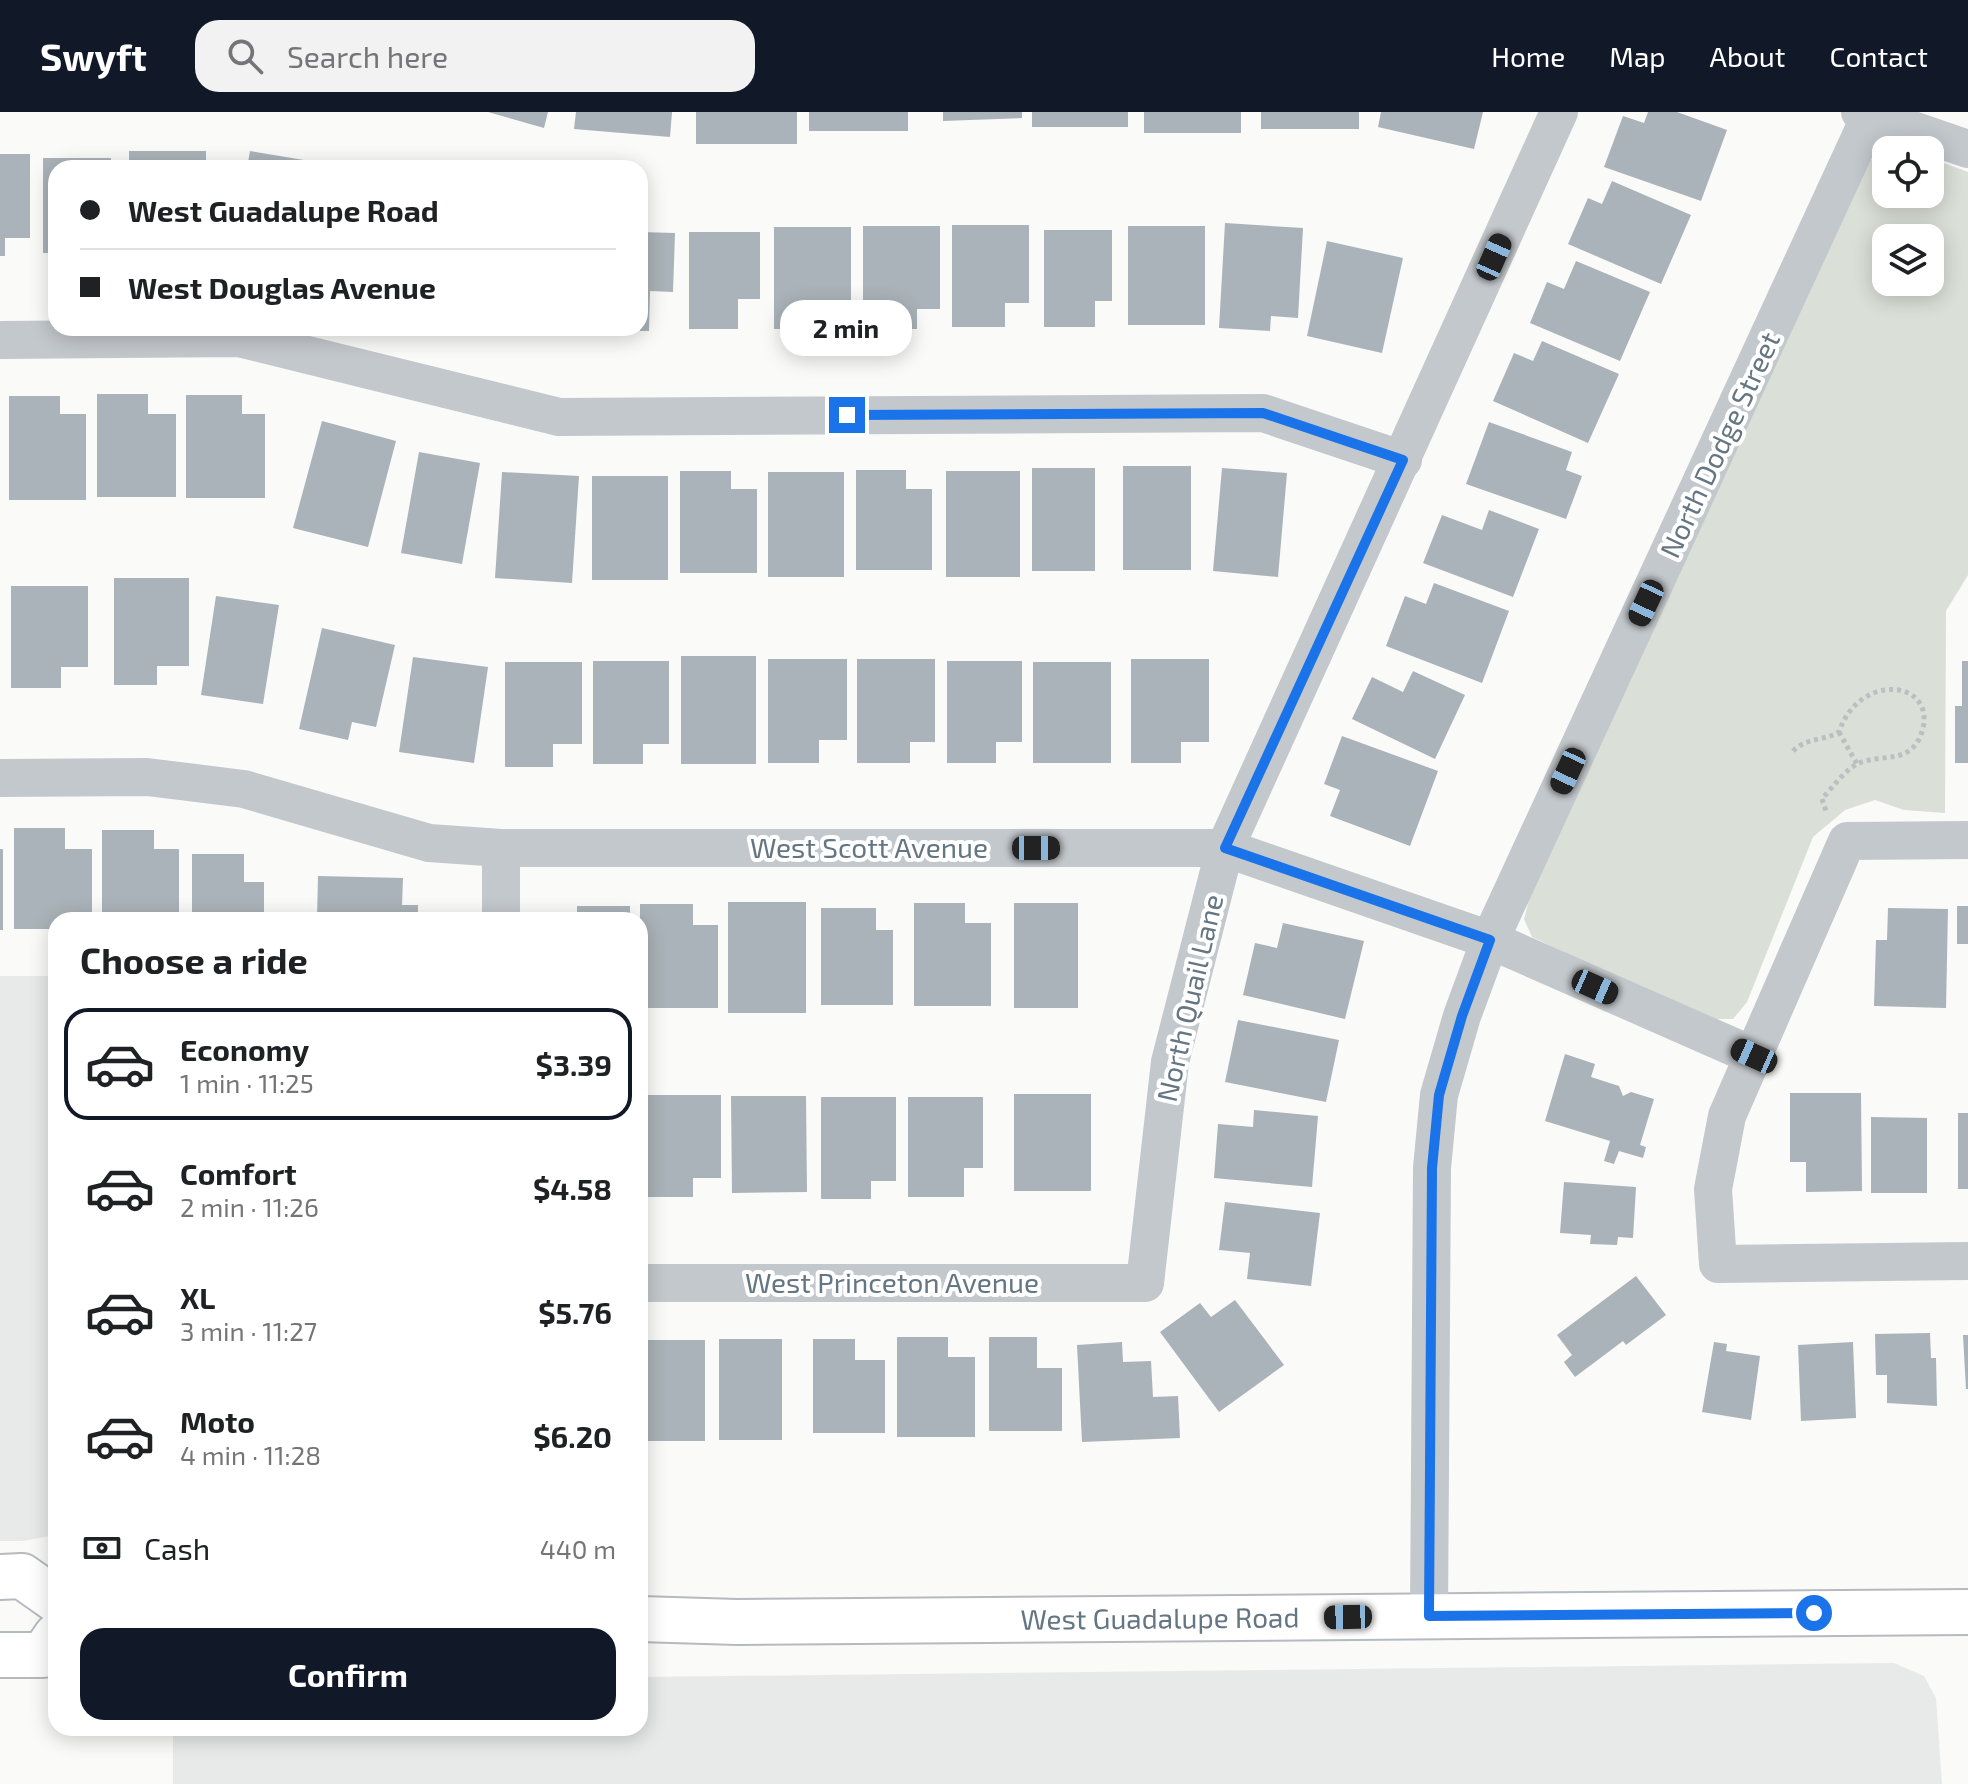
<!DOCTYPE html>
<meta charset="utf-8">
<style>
body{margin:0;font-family:"Exo 2",sans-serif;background:#f2f2f2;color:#202124;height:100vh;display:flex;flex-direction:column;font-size:30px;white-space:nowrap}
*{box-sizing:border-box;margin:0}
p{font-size:26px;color:#757577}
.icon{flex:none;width:44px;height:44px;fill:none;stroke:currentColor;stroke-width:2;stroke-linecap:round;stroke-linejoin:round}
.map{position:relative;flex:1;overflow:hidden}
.panel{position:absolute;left:48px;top:800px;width:600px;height:824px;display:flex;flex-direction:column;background:#fff;border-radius:24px;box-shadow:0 4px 20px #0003}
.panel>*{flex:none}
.banner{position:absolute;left:48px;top:48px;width:600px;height:176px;border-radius:24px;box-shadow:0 4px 20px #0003;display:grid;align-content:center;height:176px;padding:0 32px;background:#fff}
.fabs{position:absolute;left:1872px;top:24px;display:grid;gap:16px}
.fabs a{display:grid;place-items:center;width:72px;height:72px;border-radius:16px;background:#fff;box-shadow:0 4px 20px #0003;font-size:40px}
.end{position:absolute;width:36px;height:36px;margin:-18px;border:10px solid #1a73e8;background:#fff;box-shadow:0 0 0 4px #fff}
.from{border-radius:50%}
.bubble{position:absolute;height:56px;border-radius:24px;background:#fff;box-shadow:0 4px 20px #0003;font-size:26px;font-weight:700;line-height:56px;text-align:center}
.car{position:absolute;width:24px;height:48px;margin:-24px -12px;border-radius:10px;box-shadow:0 0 6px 2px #0007;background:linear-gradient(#222 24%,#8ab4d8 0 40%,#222 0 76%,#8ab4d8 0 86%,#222 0)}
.banner b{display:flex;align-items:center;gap:28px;height:76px;font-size:30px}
.banner b+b{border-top:2px solid #e0e0e0}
.banner i{width:20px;height:20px;background:#202124}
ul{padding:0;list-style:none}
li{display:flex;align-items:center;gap:24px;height:112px;margin:0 16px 12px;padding:0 16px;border:4px solid transparent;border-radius:24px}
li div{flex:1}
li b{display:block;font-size:30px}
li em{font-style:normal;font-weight:700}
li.selected{border-color:#111827}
li>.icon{width:72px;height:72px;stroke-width:1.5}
h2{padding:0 32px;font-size:36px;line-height:96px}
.pay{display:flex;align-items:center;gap:20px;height:88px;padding:0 32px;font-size:30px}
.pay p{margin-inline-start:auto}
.cta{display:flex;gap:16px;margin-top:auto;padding:16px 32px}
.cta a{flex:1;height:92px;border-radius:24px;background:#111827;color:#fff;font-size:32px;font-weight:700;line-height:92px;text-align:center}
header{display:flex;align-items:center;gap:48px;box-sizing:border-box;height:112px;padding:0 40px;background:#111827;color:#fff}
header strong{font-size:38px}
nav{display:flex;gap:44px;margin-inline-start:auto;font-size:28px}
.search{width:560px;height:72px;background:#f2f2f2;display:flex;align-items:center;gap:20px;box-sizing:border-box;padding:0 28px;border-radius:24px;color:#757577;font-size:30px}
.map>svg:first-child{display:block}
.built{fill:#e8e9e9}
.green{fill:#dadfd7;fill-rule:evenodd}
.building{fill:#aab3b9}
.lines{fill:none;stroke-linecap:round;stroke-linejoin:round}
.major-casing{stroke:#b5babe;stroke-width:48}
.path{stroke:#bbbfc2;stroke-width:5;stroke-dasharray:4 4;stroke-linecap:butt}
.minor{stroke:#c3c8cc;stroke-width:38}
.major{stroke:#fff;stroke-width:44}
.route{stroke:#1a73e8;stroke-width:10}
.labels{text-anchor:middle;stroke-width:8;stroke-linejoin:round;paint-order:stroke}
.street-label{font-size:28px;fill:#657683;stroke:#fff}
</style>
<header>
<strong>Swyft</strong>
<div class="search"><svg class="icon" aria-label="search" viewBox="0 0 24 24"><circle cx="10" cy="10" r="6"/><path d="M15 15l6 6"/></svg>Search here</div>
<nav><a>Home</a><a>Map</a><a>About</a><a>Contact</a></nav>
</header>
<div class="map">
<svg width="1968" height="1672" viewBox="0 0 1968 1672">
<rect width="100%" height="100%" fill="#fafaf8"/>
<g class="built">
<path d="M0,864H56V1423L23,1429H0Z"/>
<path d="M1894,1551L1924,1564L1936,1586L1942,1672H173V1616H640V1565Z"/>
</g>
<path class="green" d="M1887,37L1908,38H1886V82H1930V46L1968,60V463L1946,499L1945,701L1904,698L1875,688L1845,698L1813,725L1747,890L1733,907H1705L1532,825L1524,807L1533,773L1866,51ZM1886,126H1930V170H1886Z"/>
<g class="building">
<path d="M488,0H548L544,16Z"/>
<path d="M576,0H672L670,25L574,17Z"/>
<rect x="696" y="0" width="101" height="32"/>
<rect x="809" y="0" width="99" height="19"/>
<path d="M943,0H1022V6L943,9Z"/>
<rect x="1032" y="0" width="96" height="15"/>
<rect x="1144" y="0" width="97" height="21"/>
<rect x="1261" y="0" width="98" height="17"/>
<path d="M1381,0H1483L1474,37L1378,15Z"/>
<path d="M1648,0H1677L1727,18L1701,89L1604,55L1623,4L1644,11Z"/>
<rect x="129" y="39" width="77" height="17"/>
<path d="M250,39L322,51L321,56H247Z"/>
<path d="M0,42H30V126H5V144H0Z"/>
<path d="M43,46H111V56H56V141H43Z"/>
<path d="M1612,69L1691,103L1661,172L1568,132L1588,86L1602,92Z"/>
<path d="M1225,111L1303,116L1298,206L1271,204L1270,219L1219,216Z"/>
<path d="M952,113H1029V191H1005V215H952Z"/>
<path d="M863,114H940V197H917V217H863Z"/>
<rect x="1128" y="114" width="77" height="99"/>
<path d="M774,115H851V196H826V217H774Z"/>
<path d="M1044,118H1112V189H1095V215H1044Z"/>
<path d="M640,120L675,121L673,180L650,179L649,219H640Z"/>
<path d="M689,120H760V187H738V217H689Z"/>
<path d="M1327,129L1403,146L1382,241L1307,224Z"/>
<path d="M1576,149L1650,180L1620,249L1530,211L1547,170L1564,177Z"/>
<path d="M1542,229L1619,262L1588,331L1493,289L1514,241L1533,249Z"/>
<path d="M97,282H148V302H176V385H97Z"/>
<path d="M186,283H242V302H265V386H186Z"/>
<path d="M9,284H60V302H86V388H9Z"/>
<path d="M322,309L396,329L368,435L293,416Z"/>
<path d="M1489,310L1572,340L1566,358L1582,364L1566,407L1466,372Z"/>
<path d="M419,340L480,351L462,452L401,441Z"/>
<rect x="1123" y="354" width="68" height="104"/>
<rect x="1032" y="356" width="63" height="103"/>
<path d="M1222,356L1287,361L1278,465L1213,459Z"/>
<path d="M856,358H906V377H932V458H856Z"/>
<path d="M680,359H731V377H757V461H680Z"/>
<rect x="946" y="359" width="74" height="106"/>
<path d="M502,360L579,364L572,471L495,466Z"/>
<rect x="768" y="360" width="76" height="105"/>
<rect x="592" y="364" width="76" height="104"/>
<path d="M1489,398L1539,417L1513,485L1423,451L1442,403L1482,418Z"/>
<path d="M114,466H189V554H157V573H114Z"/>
<path d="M1434,471L1509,499L1482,571L1386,534L1405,484L1426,492Z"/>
<path d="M11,474H88V555H61V576H11Z"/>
<path d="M216,484L279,493L263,592L201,583Z"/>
<path d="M322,516L395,533L376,615L352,610L348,628L299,617Z"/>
<rect x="681" y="544" width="75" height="108"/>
<path d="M413,545L488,555L474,651L399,640Z"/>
<path d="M768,547H847V628H819V651H768Z"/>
<path d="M857,547H935V630H910V651H857Z"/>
<path d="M1131,547H1209V630H1181V651H1131Z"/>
<path d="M593,549H669V632H643V652H593Z"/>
<path d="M947,549H1022V630H996V651H947Z"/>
<path d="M1962,549H1968V651H1955V594H1962Z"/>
<path d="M505,550H582V632H553V655H505Z"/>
<rect x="1033" y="550" width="78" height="101"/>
<path d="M1413,559L1465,583L1435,647L1352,607L1372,565L1403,580Z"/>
<path d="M1342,624L1438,659L1410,734L1330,704L1340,678L1324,672Z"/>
<path d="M14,716H65V737H92V808H56V817H14Z"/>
<path d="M102,718H154V737H179V808H102Z"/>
<rect x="0" y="737" width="3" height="81"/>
<path d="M192,742H244V770H264V808H192Z"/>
<path d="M318,764L403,766L402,793H418V808H317Z"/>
<rect x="728" y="790" width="78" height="111"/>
<path d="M914,791H965V811H991V894H914Z"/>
<rect x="1014" y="791" width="64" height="105"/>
<path d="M640,792H693V813H718V896H640Z"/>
<rect x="577" y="794" width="53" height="14"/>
<rect x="1957" y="794" width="11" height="38"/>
<path d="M821,796H876V818H893V893H821Z"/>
<path d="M1888,796L1948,797L1946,896L1874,894L1876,828H1887Z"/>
<path d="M1283,811L1364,829L1345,907L1243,883L1255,831L1277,836Z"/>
<path d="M1238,908L1339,928L1326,990L1225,970Z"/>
<path d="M1565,942L1595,952L1591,965L1619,974L1623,984L1631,980L1654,987L1640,1033L1646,1035L1643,1046L1619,1039L1614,1052L1604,1049L1610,1029L1545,1009Z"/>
<path d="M1790,981H1861L1862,1079L1806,1080V1050H1790Z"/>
<rect x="1014" y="982" width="77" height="97"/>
<path d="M643,983H721V1066H693V1085H643Z"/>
<path d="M731,984H806L807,1080L732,1081Z"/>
<path d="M821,985H896V1069H871V1087H821Z"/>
<path d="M908,985H983V1056H964V1085H908Z"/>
<path d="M1254,998L1318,1004L1312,1075L1214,1066L1218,1012L1253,1015Z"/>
<rect x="1958" y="1001" width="10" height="76"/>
<path d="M1871,1005L1927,1006V1081H1871Z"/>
<path d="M1564,1070L1636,1075L1633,1126L1618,1125L1617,1133L1590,1132L1591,1123L1560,1121Z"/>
<path d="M1225,1090L1320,1101L1311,1174L1247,1167L1250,1141L1219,1138Z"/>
<path d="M1636,1164L1666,1203L1626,1233L1623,1229L1575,1265L1564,1250L1572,1243L1557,1223Z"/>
<path d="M1235,1188L1284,1253L1219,1300L1160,1220L1200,1191L1211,1205Z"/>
<path d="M1930,1221L1931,1246H1936L1937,1294L1887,1291V1263H1876L1875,1222Z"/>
<path d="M1963,1223H1968V1277H1966Z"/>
<path d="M897,1225H948V1245H975V1325H897Z"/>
<path d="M989,1225H1037V1256H1062V1319H989Z"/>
<rect x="719" y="1227" width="63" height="101"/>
<path d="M813,1227H855V1248H885V1321H813Z"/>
<rect x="643" y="1228" width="62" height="101"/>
<path d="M1122,1230L1123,1250L1151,1249L1153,1285L1178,1284L1180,1326L1082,1330L1077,1233Z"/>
<path d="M1714,1230L1727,1232L1726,1239L1760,1244L1751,1308L1702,1300Z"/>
<path d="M1853,1230L1856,1306L1801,1309L1798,1233Z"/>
</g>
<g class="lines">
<defs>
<g id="major">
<path d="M0,1465L22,1464L56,1488"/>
<path id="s1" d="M640,1507L737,1510L1968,1500"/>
<path d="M0,1543H43L56,1524"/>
</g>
</defs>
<use href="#major" class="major-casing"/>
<g class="path">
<path d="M1839,620L1857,652"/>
<path d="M1793,639C1807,625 1824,629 1839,620C1859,560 1934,568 1923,616C1913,655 1883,640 1857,652C1844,659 1832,676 1822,687L1827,702"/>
</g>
<g class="minor">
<path d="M1860,0L1968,37"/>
<path d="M0,228L239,226L559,305L1263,301L1403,348"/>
<path d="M0,666L147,665L244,677L429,731L501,736H1225L1490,828L1754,944"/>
<path d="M1968,728L1847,729L1727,1004L1713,1077L1718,1152L1968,1149"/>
<path d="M501,736V808"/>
<path d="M640,1171H1145L1170,950L1225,736L1559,0"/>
<path d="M1429,1504L1432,1056L1439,983L1462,904L1490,828L1872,0"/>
</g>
<use href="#major" class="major"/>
</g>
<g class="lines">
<path class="route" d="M847,303L1263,301L1403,348L1225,736L1490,828L1462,904L1439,983L1432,1056L1429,1504L1814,1501"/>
</g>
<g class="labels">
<g class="street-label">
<text transform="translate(1720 333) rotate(-65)" y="10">North Dodge Street</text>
<text x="869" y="746">West Scott Avenue</text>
<text transform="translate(1190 886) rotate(-77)" y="10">North Quail Lane</text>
<text x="892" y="1181">West Princeton Avenue</text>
<text dy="10" stroke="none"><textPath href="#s1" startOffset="520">West Guadalupe Road</textPath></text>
</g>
</g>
</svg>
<div class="fabs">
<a><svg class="icon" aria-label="locate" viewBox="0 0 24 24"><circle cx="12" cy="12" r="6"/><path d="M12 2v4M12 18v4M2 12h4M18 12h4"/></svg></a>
<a><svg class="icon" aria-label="layers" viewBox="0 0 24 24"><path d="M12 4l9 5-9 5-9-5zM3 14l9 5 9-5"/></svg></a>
</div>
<i class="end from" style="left:1814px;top:1501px"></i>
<i class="end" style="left:847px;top:303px"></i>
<div class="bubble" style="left:780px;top:188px;width:132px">2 min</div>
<i class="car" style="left:1494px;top:145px;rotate:24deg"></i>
<i class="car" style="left:1646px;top:491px;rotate:205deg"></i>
<i class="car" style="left:1568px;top:659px;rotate:205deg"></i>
<i class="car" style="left:1036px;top:736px;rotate:90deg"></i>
<i class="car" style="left:1595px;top:875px;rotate:114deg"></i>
<i class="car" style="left:1754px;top:944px;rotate:294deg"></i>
<i class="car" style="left:1348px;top:1505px;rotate:269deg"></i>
<div class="banner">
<b><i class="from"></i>West Guadalupe Road</b>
<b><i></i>West Douglas Avenue</b>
</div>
<section class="panel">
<h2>Choose a ride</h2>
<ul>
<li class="selected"><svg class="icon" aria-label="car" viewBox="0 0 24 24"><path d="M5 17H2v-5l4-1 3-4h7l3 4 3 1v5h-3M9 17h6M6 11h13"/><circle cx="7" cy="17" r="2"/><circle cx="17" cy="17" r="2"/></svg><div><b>Economy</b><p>1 min · 11:25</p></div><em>$3.39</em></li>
<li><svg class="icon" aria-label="car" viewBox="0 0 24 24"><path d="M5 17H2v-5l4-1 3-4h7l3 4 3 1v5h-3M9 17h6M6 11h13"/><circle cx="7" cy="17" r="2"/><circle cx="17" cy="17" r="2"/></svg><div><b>Comfort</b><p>2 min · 11:26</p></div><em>$4.58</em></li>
<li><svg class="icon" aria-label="car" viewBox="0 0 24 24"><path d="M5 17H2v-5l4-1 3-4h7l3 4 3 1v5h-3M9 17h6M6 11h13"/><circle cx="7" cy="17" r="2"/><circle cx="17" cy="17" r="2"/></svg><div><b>XL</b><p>3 min · 11:27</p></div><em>$5.76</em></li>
<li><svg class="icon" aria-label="car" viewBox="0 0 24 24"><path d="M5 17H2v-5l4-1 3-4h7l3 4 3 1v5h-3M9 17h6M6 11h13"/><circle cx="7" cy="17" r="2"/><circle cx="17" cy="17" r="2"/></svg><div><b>Moto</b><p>4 min · 11:28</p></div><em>$6.20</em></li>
</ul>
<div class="pay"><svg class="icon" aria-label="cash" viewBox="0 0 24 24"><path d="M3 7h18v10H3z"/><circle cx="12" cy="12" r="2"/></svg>Cash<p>440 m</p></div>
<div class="cta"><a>Confirm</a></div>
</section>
</div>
